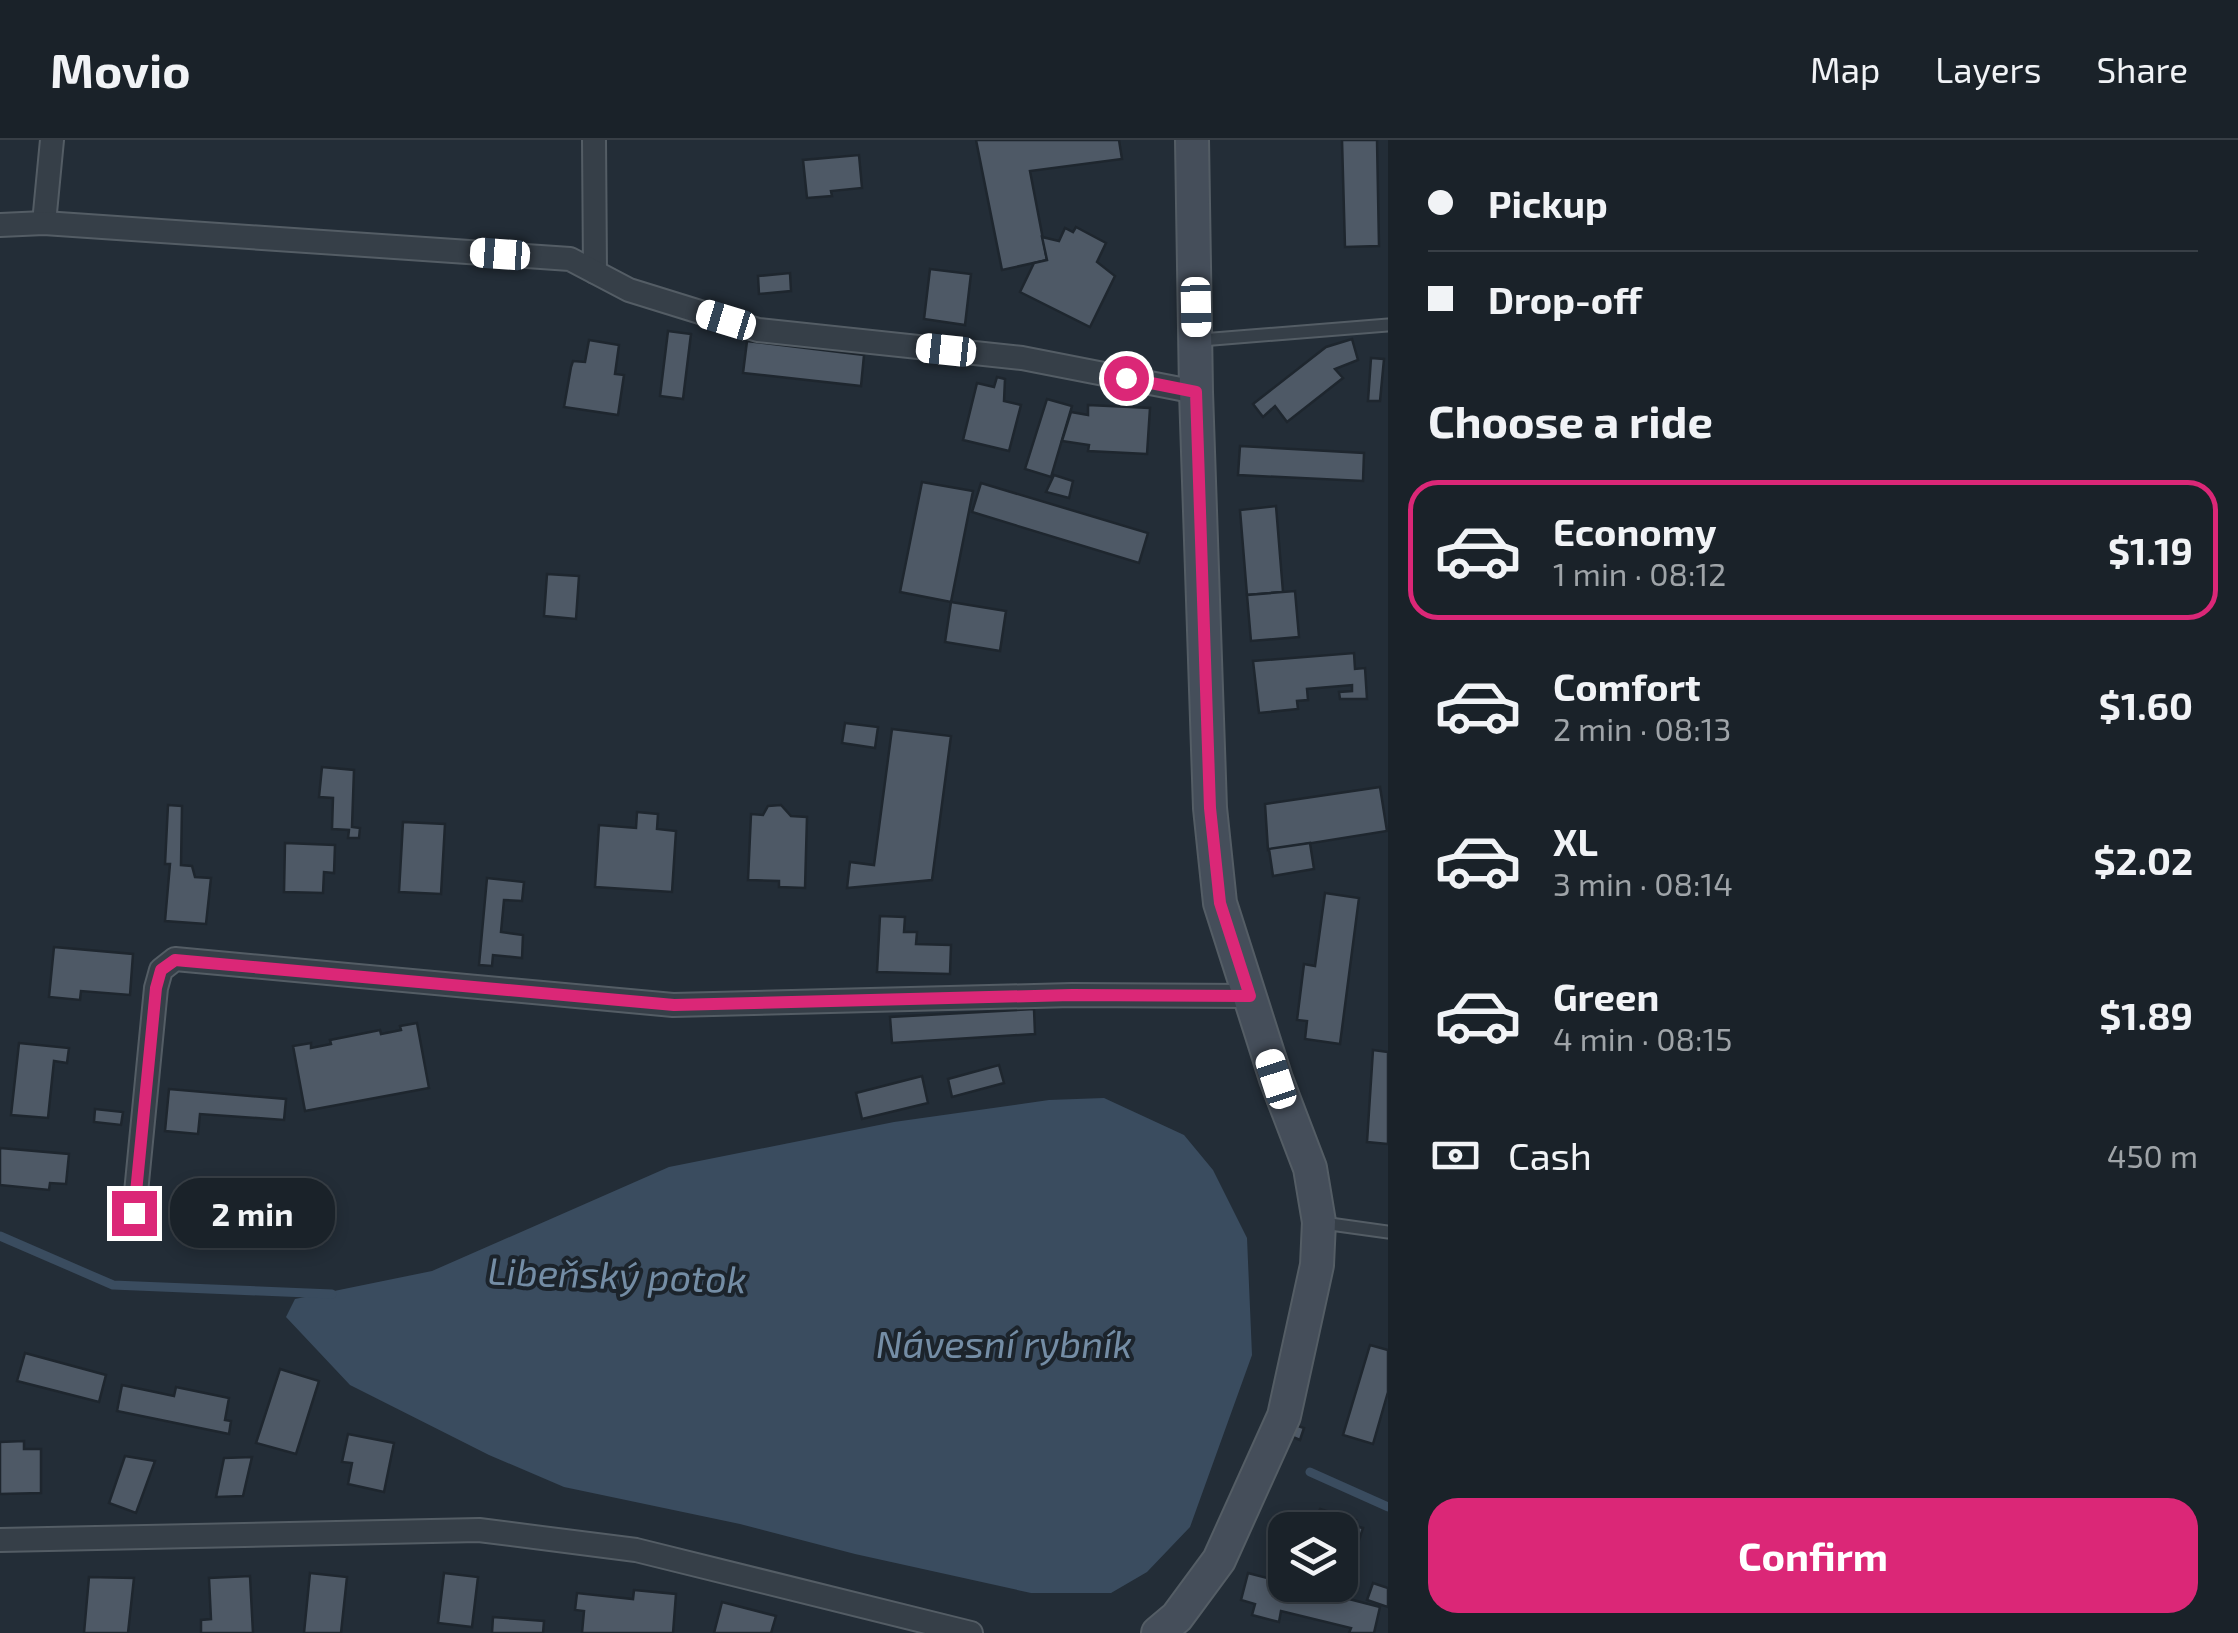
<!DOCTYPE html>
<meta charset="utf-8">
<style>
body{margin:0;font-family:"Exo 2",sans-serif;background:#232a31;color:#f1f3f6;height:100vh;display:flex;flex-direction:column;font-size:38px;white-space:nowrap}
*{box-sizing:border-box;margin:0}
p{font-size:32px;color:#9fa4a8}
.icon{flex:none;width:55px;height:55px;fill:none;stroke:currentColor;stroke-width:2;stroke-linecap:round;stroke-linejoin:round}
.map{position:relative;flex:1;overflow:hidden}
.side{display:flex;flex-direction:column;background:#1a2229;width:850px}
.side>*{flex:none}
.top-card{display:grid;align-content:center;height:220px;padding:0 40px;background:#1a2229}
.buttons{position:absolute;left:1268px;top:1372px;display:grid;gap:20px}
.buttons a{display:grid;place-items:center;width:90px;height:90px;border-radius:20px;background:#1a2229;box-shadow:0 5px 15px #0003,0 0 0 2px #383f46;font-size:50px}
.end{position:absolute;width:45px;height:45px;margin:-22px;border:12px solid #db2777;background:#fff;box-shadow:0 0 0 5px #fff}
.from{border-radius:50%}
.bubble{position:absolute;height:70px;border-radius:30px;background:#1a2229;box-shadow:0 5px 15px #0003,0 0 0 2px #383f46;font-size:32px;font-weight:700;line-height:70px;text-align:center}
.car{position:absolute;width:30px;height:60px;margin:-30px -15px;border-radius:12px;box-shadow:0 0 8px 2px #0007;background:linear-gradient(#fff 24%,#345 0 40%,#fff 0 76%,#345 0 86%,#fff 0)}
.top-card b{display:flex;align-items:center;gap:35px;height:95px;font-size:38px}
.top-card b+b{border-top:2px solid #383f46}
.top-card i{width:25px;height:25px;background:#f1f3f6}
ul{padding:0;list-style:none}
li{display:flex;align-items:center;gap:30px;height:140px;margin:0 20px 15px;padding:0 20px;border:5px solid transparent;border-radius:30px}
li div{flex:1}
li b{display:block;font-size:38px}
li em{font-style:normal;font-weight:700}
li.on{border-color:#db2777}
li>.icon{width:90px;height:90px;stroke-width:1.5}
h2{padding:0 40px;font-size:45px;line-height:120px}
.pay{display:flex;align-items:center;gap:25px;height:110px;padding:0 40px;font-size:38px}
.pay p{margin-inline-start:auto}
.button{display:flex;gap:20px;margin-top:auto;padding:20px 40px}
.button a{flex:1;height:115px;border-radius:30px;background:#db2777;color:#fff;font-size:40px;font-weight:700;line-height:115px;text-align:center}
header{display:flex;align-items:center;gap:60px;box-sizing:border-box;height:140px;padding:0 50px;background:#1a2229;border-bottom:2px solid #383f46}
header strong{font-size:48px}
nav{display:flex;gap:55px;margin-inline-start:auto;font-size:35px}
main{display:flex;flex:1;min-height:0}
.map>svg:first-child{display:block}
.water{fill:#3a4c5f}
.lines{fill:none;stroke-linecap:round;stroke-linejoin:round}
.stream{stroke:#3a4c5f;stroke-width:9}
.building{fill:#4e5966;stroke:#1e262e;stroke-width:2.5}
.lane-casing{stroke:#545d65;stroke-width:15}
.street-casing{stroke:#545d65;stroke-width:26}
.secondary-casing{stroke:#545d65;stroke-width:36}
.lane{stroke:#363f48;stroke-width:11}
.street{stroke:#363f48;stroke-width:22}
.secondary{stroke:#454e5a;stroke-width:32}
.route{stroke:#db2777;stroke-width:12}
.labels{text-anchor:middle;stroke-width:8;stroke-linejoin:round;paint-order:stroke}
.water-label{font-size:38px;font-style:italic;fill:#748da5;stroke:#1c242c}
</style>
<header>
<strong>Movio</strong>
<nav><a>Map</a><a>Layers</a><a>Share</a></nav>
</header>
<main>
<div class="map">
<svg width="1388" height="1493" viewBox="0 0 1388 1493">
<rect width="100%" height="100%" fill="#232d37"/>
<path class="water" d="M1104,958L1184,995L1213,1030L1247,1098L1252,1215L1190,1387L1147,1432L1111,1453H1031L855,1414L740,1384L564,1347L489,1315L350,1245L286,1177L295,1159L432,1131L669,1027L894,982L1049,960Z"/>
<g class="lines">
<g class="stream">
<path d="M0,1096L113,1145L332,1154"/>
<path d="M1310,1332L1388,1367"/>
</g>
</g>
<g class="building">
<path d="M976,0H1119L1122,19L1030,31L1047,120L1002,130Z"/>
<path d="M1342,0H1377L1379,106L1345,107Z"/>
<path d="M859,15L862,48L831,51L832,56L807,58L803,20Z"/>
<path d="M1076,87L1106,103L1097,122L1115,136L1090,187L1020,152L1034,123L1047,120L1042,97L1059,101L1065,88L1073,92Z"/>
<path d="M930,129L971,134L965,185L924,179Z"/>
<path d="M790,133L791,151L759,154L758,136Z"/>
<path d="M668,191L691,194L683,259L660,256Z"/>
<path d="M1352,199L1358,220L1335,229L1343,238L1287,282L1275,266L1263,277L1253,264L1326,207Z"/>
<path d="M589,200L619,205L615,234L624,235L618,275L564,267L571,227L573,221L585,222Z"/>
<path d="M747,201L864,215L861,246L743,233Z"/>
<path d="M1371,218L1384,219L1380,261H1368Z"/>
<path d="M997,237L1005,239L1004,261L1021,265L1009,311L963,300L977,243L994,247Z"/>
<path d="M1047,259L1072,266L1051,337L1025,329Z"/>
<path d="M1088,265L1150,268L1147,314L1088,311L1089,305L1062,301L1071,272L1088,275Z"/>
<path d="M1240,306L1364,313L1363,341L1238,335Z"/>
<path d="M1054,335L1073,341L1069,358L1046,352Z"/>
<path d="M922,342L973,351L951,462L900,452Z"/>
<path d="M981,343L1148,393L1139,423L972,372Z"/>
<path d="M1276,366L1283,452L1247,455L1240,370Z"/>
<path d="M547,434L579,436L576,479L544,476Z"/>
<path d="M1295,451L1299,497L1251,501L1247,455Z"/>
<path d="M951,462L1006,471L1000,511L945,502Z"/>
<path d="M1354,513L1355,529L1365,528L1367,559H1340L1339,552L1352,551V545L1307,549L1308,560L1297,561L1298,569L1259,573L1253,521Z"/>
<path d="M845,583L878,587L875,608L842,603Z"/>
<path d="M892,589L951,596L932,740L847,748L850,722L874,725Z"/>
<path d="M322,627L354,630L352,687L360,688L359,698H348L349,690L332,689L333,658L319,657Z"/>
<path d="M1380,647L1387,691L1268,710L1265,664Z"/>
<path d="M168,665L182,666L181,725L192,726L195,737L211,738L206,784L165,781L170,724H165Z"/>
<path d="M781,665L791,676L807,677L805,748L779,747V741L748,740L751,674L763,675L768,666Z"/>
<path d="M637,672L658,674L657,689L676,691L672,752L595,747L599,685L636,688Z"/>
<path d="M403,682L445,684L441,754L399,752Z"/>
<path d="M285,703L335,705L334,733L324,732L323,753L284,752Z"/>
<path d="M1310,703L1314,729L1273,736L1269,709Z"/>
<path d="M487,738L524,742L522,761L504,760L501,792L523,795L522,818L493,815L492,826L479,825Z"/>
<path d="M1325,753L1359,758L1340,904L1305,899L1307,881L1297,880L1304,824L1315,826Z"/>
<path d="M880,776L905,777L904,792H917L916,804L951,805L950,834L877,832Z"/>
<path d="M54,807L133,814L130,855L81,851L80,860L49,857Z"/>
<path d="M1034,869L1035,894L892,903L890,877Z"/>
<path d="M417,883L429,948L305,971L293,906L311,903V908L331,904L330,900L380,890L381,894L401,890L400,886Z"/>
<path d="M19,903L69,908L67,923L54,921L48,978L11,975Z"/>
<path d="M1373,910L1388,912V1004L1367,1002Z"/>
<path d="M999,925L1004,943L952,957L948,939Z"/>
<path d="M922,936L928,963L862,979L856,953Z"/>
<path d="M169,949L286,959L284,980L200,974L198,994L165,991Z"/>
<path d="M95,969L123,972L121,985L94,982Z"/>
<path d="M0,1008L69,1014L66,1044L50,1043L49,1050L0,1045Z"/>
<path d="M1370,1205L1388,1210V1252L1373,1304L1343,1295Z"/>
<path d="M25,1213L106,1235L99,1262L17,1241Z"/>
<path d="M280,1229L319,1241L296,1314L256,1303Z"/>
<path d="M122,1245L174,1256L176,1247L229,1258L225,1280L231,1281L229,1294L117,1271Z"/>
<path d="M1292,1284L1304,1288L1300,1300L1288,1295Z"/>
<path d="M348,1294L394,1303L384,1352L348,1344L352,1323L342,1322Z"/>
<path d="M24,1301V1309H41V1353L0,1354V1302Z"/>
<path d="M125,1316L155,1321L136,1373L109,1363Z"/>
<path d="M252,1317L243,1356L216,1357L224,1318Z"/>
<path d="M1320,1369L1356,1380L1354,1386L1363,1388L1350,1428L1346,1426L1343,1436L1340,1435V1390H1314Z"/>
<path d="M310,1433L347,1437L341,1493H304Z"/>
<path d="M444,1433L478,1437L472,1487L438,1483Z"/>
<path d="M1248,1433L1380,1467L1374,1493H1349L1351,1488L1281,1471L1279,1482L1252,1475L1255,1464L1241,1460Z"/>
<path d="M250,1436L253,1493H201V1480L211,1479L209,1438Z"/>
<path d="M89,1437L134,1438L128,1493H84Z"/>
<path d="M1373,1443L1388,1448V1467L1367,1460Z"/>
<path d="M634,1450L676,1454L673,1493H582L584,1471L575,1470L577,1453L633,1459Z"/>
<path d="M722,1462L776,1476L771,1493H714Z"/>
<path d="M493,1477L544,1481L543,1493H492Z"/>
</g>
<g class="lines">
<defs>
<g id="lane">
<path d="M1201,200L1388,185"/>
<path d="M1323,1083L1388,1092"/>
</g>
<g id="street">
<path d="M594,0L595,132"/>
<path d="M44,83L52,0"/>
<path d="M0,85L44,83L570,119L629,150L758,190L1022,218L1196,252"/>
<path d="M134,1073L156,848L161,830L175,819L673,865L1072,855L1250,856"/>
<path d="M0,1400L479,1390L636,1410L971,1493"/>
</g>
<path id="secondary" d="M1158,1493L1177,1477L1219,1420L1284,1276L1317,1125L1319,1082L1310,1028L1276,939L1220,763L1210,668L1196,252L1192,0"/>
</defs>
<use href="#lane" class="lane-casing"/>
<use href="#street" class="street-casing"/>
<use href="#secondary" class="secondary-casing"/>
<use href="#lane" class="lane"/>
<use href="#street" class="street"/>
<use href="#secondary" class="secondary"/>
</g>
<g class="lines">
<path class="route" d="M134,1073L156,848L161,830L175,820L674,865L1072,855L1250,856L1220,763L1210,668L1196,252L1126,238"/>
</g>
<g class="labels">
<g class="water-label">
<text transform="translate(617 1136) rotate(2)" y="13">Libeňský potok</text>
<text x="1004" y="1218">Návesní rybník</text>
</g>
</g>
</svg>
<div class="buttons">
<a><svg class="icon" aria-label="layers" viewBox="0 0 24 24"><path d="M12 4l9 5-9 5-9-5zM3 14l9 5 9-5"/></svg></a>
</div>
<i class="end from" style="left:1126px;top:238px"></i>
<i class="end" style="left:134px;top:1073px"></i>
<div class="bubble" style="left:170px;top:1038px;width:165px">2 min</div>
<i class="car" style="left:500px;top:114px;rotate:274deg"></i>
<i class="car" style="left:1196px;top:167px;rotate:179deg"></i>
<i class="car" style="left:726px;top:180px;rotate:287deg"></i>
<i class="car" style="left:946px;top:210px;rotate:276deg"></i>
<i class="car" style="left:1276px;top:939px;rotate:342deg"></i>
</div>
<section class="side">
<div class="top-card">
<b><i class="from"></i>Pickup</b>
<b><i></i>Drop-off</b>
</div>
<h2>Choose a ride</h2>
<ul>
<li class="on"><svg class="icon" aria-label="car" viewBox="0 0 24 24"><path d="M5 17H2v-5l4-1 3-4h7l3 4 3 1v5h-3M9 17h6M6 11h13"/><circle cx="7" cy="17" r="2"/><circle cx="17" cy="17" r="2"/></svg><div><b>Economy</b><p>1 min · 08:12</p></div><em>$1.19</em></li>
<li><svg class="icon" aria-label="car" viewBox="0 0 24 24"><path d="M5 17H2v-5l4-1 3-4h7l3 4 3 1v5h-3M9 17h6M6 11h13"/><circle cx="7" cy="17" r="2"/><circle cx="17" cy="17" r="2"/></svg><div><b>Comfort</b><p>2 min · 08:13</p></div><em>$1.60</em></li>
<li><svg class="icon" aria-label="car" viewBox="0 0 24 24"><path d="M5 17H2v-5l4-1 3-4h7l3 4 3 1v5h-3M9 17h6M6 11h13"/><circle cx="7" cy="17" r="2"/><circle cx="17" cy="17" r="2"/></svg><div><b>XL</b><p>3 min · 08:14</p></div><em>$2.02</em></li>
<li><svg class="icon" aria-label="car" viewBox="0 0 24 24"><path d="M5 17H2v-5l4-1 3-4h7l3 4 3 1v5h-3M9 17h6M6 11h13"/><circle cx="7" cy="17" r="2"/><circle cx="17" cy="17" r="2"/></svg><div><b>Green</b><p>4 min · 08:15</p></div><em>$1.89</em></li>
</ul>
<div class="pay"><svg class="icon" aria-label="cash" viewBox="0 0 24 24"><path d="M3 7h18v10H3z"/><circle cx="12" cy="12" r="2"/></svg>Cash<p>450 m</p></div>
<div class="button"><a>Confirm</a></div>
</section>
</main>
